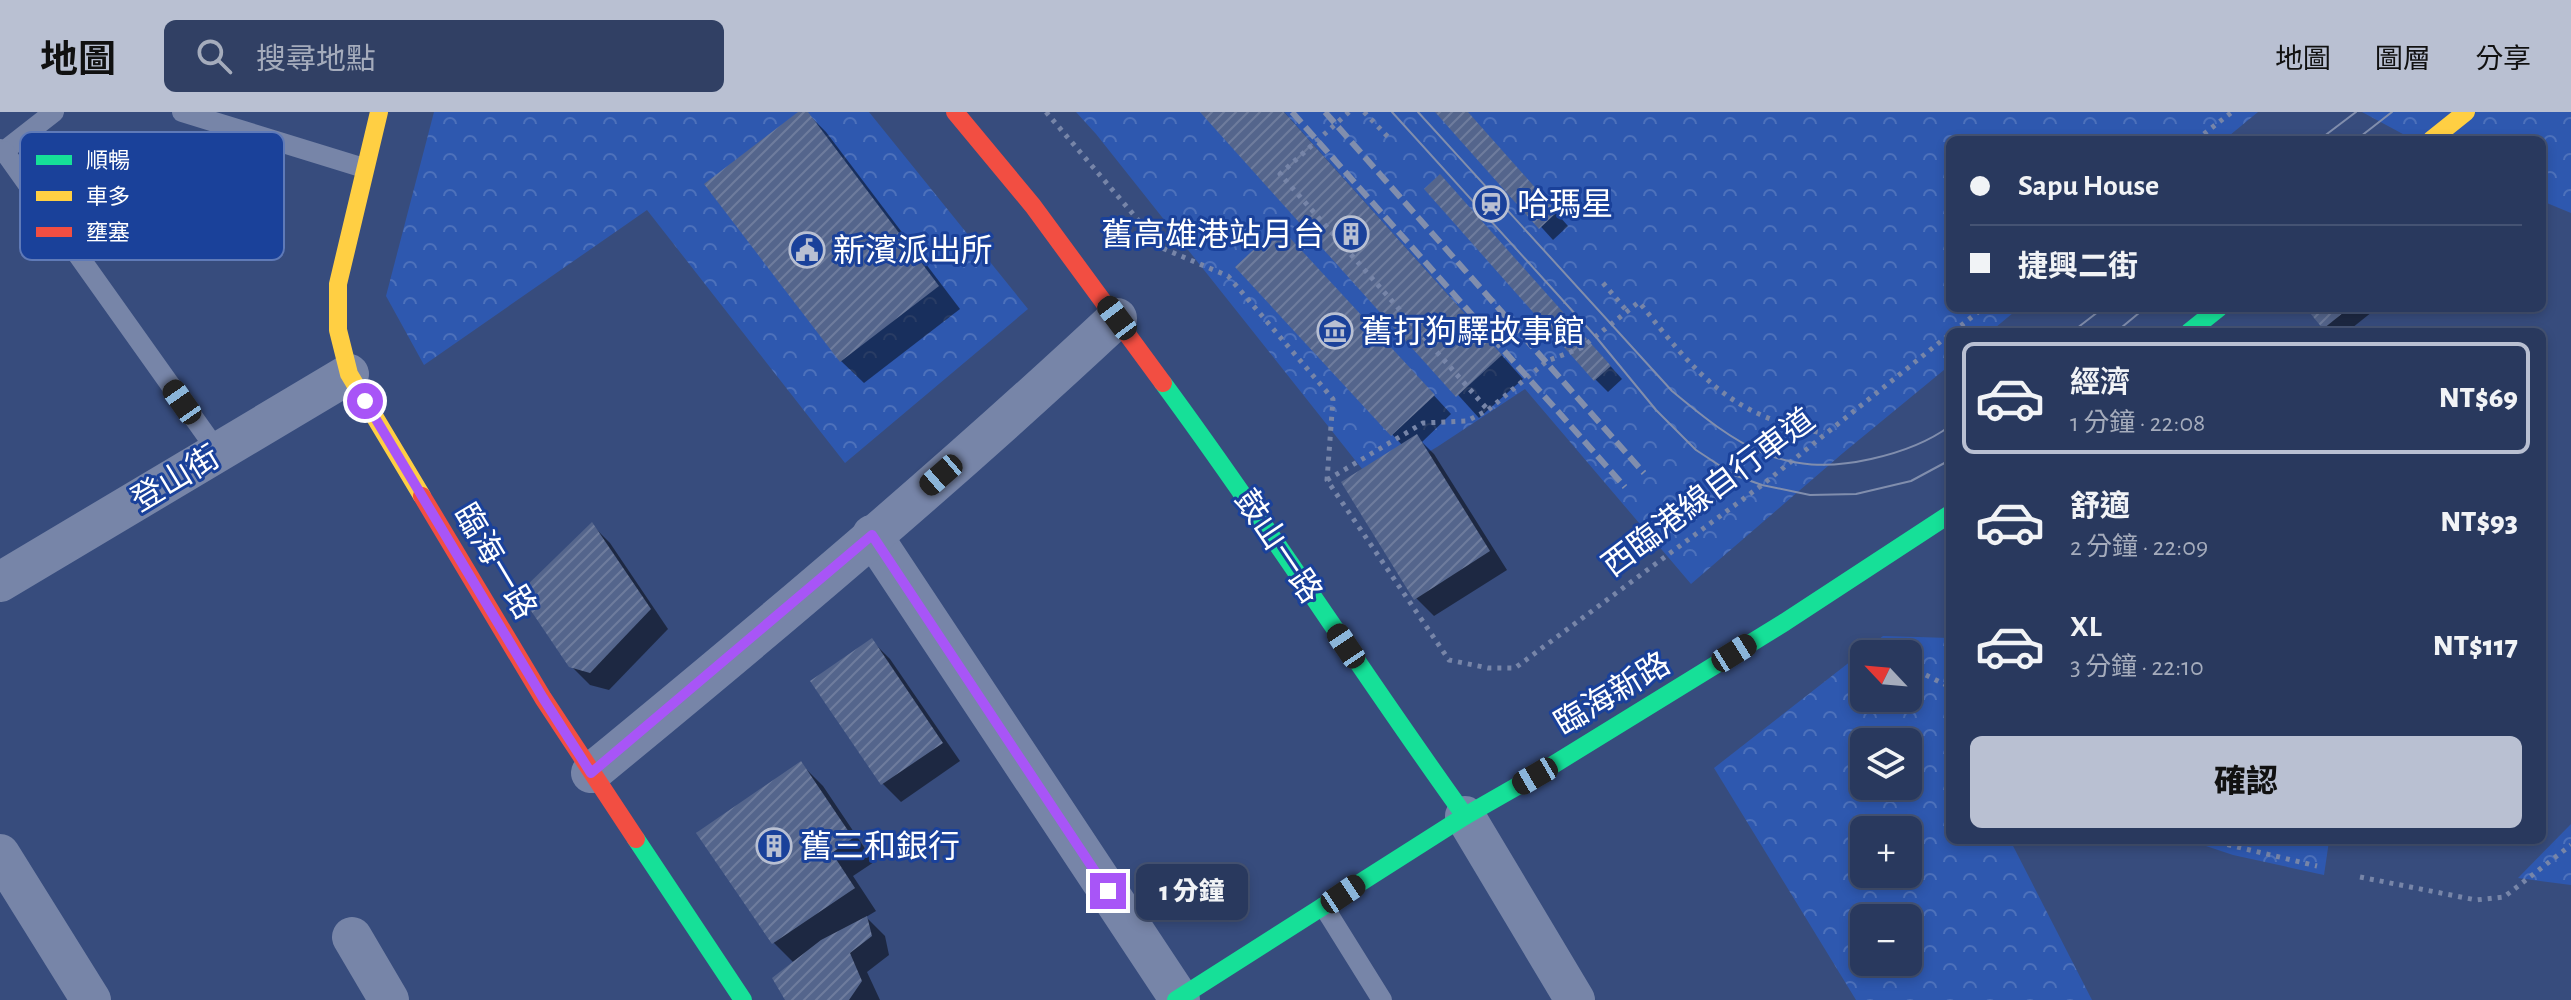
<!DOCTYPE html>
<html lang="zh-TW">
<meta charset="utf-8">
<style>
body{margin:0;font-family:"Alegreya Sans","Noto Sans TC",sans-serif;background:#314064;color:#f1f3f6;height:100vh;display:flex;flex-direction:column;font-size:30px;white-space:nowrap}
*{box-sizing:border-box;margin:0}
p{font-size:26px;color:#a5acbc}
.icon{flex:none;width:44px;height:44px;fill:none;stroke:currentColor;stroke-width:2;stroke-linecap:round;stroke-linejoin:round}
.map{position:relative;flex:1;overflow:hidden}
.details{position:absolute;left:1946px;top:216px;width:600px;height:516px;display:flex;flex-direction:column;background:#29395e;border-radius:12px;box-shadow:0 4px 12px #0003,0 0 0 2px #455373}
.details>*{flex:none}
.top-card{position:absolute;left:1946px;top:24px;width:600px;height:176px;border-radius:12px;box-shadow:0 4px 12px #0003,0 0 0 2px #455373;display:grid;align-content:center;height:176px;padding:0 24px;background:#29395e}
.needle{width:52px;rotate:296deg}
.buttons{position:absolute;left:1850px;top:528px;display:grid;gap:16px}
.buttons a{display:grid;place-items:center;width:72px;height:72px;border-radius:12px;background:#29395e;box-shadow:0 4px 12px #0003,0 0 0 2px #455373;font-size:40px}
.end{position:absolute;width:36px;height:36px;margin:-18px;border:10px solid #a855f7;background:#fff;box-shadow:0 0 0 4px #fff}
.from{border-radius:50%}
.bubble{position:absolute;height:56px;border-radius:12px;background:#29395e;box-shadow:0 4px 12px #0003,0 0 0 2px #455373;font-size:26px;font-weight:800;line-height:56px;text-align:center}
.car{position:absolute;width:24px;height:48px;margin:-24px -12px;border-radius:10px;box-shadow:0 0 6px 2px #0007;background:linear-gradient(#222 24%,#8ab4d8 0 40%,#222 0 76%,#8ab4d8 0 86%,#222 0)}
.top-card b{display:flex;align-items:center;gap:28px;height:76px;font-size:30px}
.top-card b+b{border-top:2px solid #455373}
.top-card i{width:20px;height:20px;background:#f1f3f6}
ul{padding:14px 0 0;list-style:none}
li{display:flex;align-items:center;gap:24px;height:112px;margin:0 16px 12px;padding:0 8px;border:4px solid transparent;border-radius:12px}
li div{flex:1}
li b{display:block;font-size:30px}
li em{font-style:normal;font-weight:800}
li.selected{border-color:#b9c0d2}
li>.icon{width:72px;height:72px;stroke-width:1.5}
.primary-button{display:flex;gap:16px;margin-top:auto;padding:16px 24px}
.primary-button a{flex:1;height:92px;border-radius:12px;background:#b9c0d2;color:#111;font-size:32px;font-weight:800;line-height:92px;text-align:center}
header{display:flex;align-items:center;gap:48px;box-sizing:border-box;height:112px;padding:0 40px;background:#b9c0d2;color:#111}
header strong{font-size:38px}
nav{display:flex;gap:44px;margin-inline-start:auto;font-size:28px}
.search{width:560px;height:72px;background:#314064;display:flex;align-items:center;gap:20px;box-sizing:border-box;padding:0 28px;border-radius:12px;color:#a5acbc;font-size:30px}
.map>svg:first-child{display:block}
.forest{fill:url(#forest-crowns);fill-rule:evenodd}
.shadow{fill:#0007}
.building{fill:url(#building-hatch)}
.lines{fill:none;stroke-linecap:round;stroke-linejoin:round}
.path{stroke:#7785a8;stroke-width:5;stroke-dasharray:4 6;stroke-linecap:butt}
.lane{stroke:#7785a8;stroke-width:20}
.street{stroke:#7785a8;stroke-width:40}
.fast{stroke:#16e098;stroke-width:18}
.slow{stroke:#ffcf43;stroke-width:18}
.jam{stroke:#f24e42;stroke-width:18}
.tram{stroke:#818ead;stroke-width:2}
.rail{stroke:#818ead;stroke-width:6;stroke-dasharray:14 6;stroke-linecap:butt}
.route{stroke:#a855f7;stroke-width:10}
.labels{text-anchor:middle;stroke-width:6;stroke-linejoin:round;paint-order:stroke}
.poi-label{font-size:32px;fill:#fff;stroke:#1a419a;text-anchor:start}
.street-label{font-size:32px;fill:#fff;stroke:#1a419a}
.key{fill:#1a419a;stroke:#5f7ab8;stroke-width:2}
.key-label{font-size:22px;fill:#fff}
</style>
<header>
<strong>地圖</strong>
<div class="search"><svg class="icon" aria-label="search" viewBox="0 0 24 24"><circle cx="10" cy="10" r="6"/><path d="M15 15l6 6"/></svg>搜尋地點</div>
<nav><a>地圖</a><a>圖層</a><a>分享</a></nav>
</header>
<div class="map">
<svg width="2571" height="888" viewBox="0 0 2571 888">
<defs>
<pattern id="forest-crowns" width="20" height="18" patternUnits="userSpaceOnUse" patternTransform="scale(2)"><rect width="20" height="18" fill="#2e58af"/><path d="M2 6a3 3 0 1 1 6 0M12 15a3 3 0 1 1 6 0" fill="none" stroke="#4d71bb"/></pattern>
<pattern id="building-hatch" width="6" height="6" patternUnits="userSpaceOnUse" patternTransform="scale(2)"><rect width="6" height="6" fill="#54658c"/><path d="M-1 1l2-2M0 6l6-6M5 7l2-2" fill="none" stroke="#6e7c9d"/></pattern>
</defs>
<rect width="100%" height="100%" fill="#374c7d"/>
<g class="forest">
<path d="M434,0H869L1028,197L845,351L647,98L424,253L386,184Z"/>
<path d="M1076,0H2258L2224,28H1950V196H2019L1990,220H1950V253L1843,341L1691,472L1525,277L1437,335L1374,372L1096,22Z"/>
<path d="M2362,0H2571V101L2542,89V28H2414Z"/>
<path d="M1883,524L1950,526V728H2010L2092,888H1856L1714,656ZM1908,542V586H1864V542ZM1908,630V674H1864V630ZM1908,718V762H1864V718ZM1908,806V850H1864V806Z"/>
<path d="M2571,712V773L2518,766Z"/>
<path d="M2188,728H2328L2329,729L2324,763L2233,743Z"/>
</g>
<g class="shadow">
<path d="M801,0H806L826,20L960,197L864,271L841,249L706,72Z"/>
<path d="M1202,0H1284L1523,267L1479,306Z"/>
<path d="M1437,0H1466L1568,114L1553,128Z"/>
<path d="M1453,78L1622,267L1608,280L1595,267Z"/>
<path d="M1297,135L1451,302L1422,330L1434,342L1507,458L1434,504L1416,486L1402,333L1238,155Z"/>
<path d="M2308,196H2377L2347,220H2328Z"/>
<path d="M592,413L610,431L668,517L609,578L590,573L571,554Z"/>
<path d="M872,529L890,547L960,649L901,690L882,671Z"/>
<path d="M801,652L823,674L874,750L853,764L876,799L866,805L885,824L889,843L867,860L880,888H787L794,851L774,831L699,722Z"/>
</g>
<g class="building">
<path d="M798,0H808L939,174L840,250L704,72Z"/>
<path d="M1200,0H1284L1502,243L1456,285Z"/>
<path d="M1435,0H1468L1557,100L1539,117Z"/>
<path d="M1440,62L1611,254L1594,269L1424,77Z"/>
<path d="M1279,114L1435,283L1391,324L1235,155Z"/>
<path d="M2306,196H2349L2323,217Z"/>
<path d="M1417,322L1490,439L1414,488L1341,370Z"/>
<path d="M592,410L651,497L590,561L569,555L519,481Z"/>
<path d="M872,526L943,631L881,673L810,569Z"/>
<path d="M801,649L853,726L832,741L855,776L772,832L696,721Z"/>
<path d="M867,804L872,824L850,841L862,869L849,888H785L772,866L821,828Z"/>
</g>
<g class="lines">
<g class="path">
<path d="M1046,0L1162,136L1228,164L1333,287L1327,368L1449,548L1488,556H1515L1762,373L1950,222"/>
<path d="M1349,0L1280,62L1488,298"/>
<path d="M1364,0L1390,27"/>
<path d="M2196,28L2232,0"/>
<path d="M1603,171L1627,199"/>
<path d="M1558,212L1581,236"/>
<path d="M1953,220L1983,196"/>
<path d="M1327,368L1423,311L1467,309L1488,298L1547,249L1581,236L1639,190C1695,260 1730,306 1824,321"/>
<path d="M1856,529L1883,542"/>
<path d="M1908,554L1950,575"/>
<path d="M2208,728L2317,754"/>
<path d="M2360,765L2476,788L2504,785L2571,733"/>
</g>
<g class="lane">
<path d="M182,0L364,56"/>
<path d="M0,37L4,39L54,0"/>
<path d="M4,39L218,340"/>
<path d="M1324,795L1382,888"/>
</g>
<g class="street">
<path d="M872,423L1180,888"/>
<path d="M0,470L349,262"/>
<path d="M591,661C770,514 948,364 1117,206"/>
<path d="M1465,704L1575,888"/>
<path d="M0,742L91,888"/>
<path d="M352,825L389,888"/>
</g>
<g class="fast">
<path d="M2189,220L2219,196"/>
<path d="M1163,271C1268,413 1362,561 1465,704"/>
<path d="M636,727L743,888"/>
<path d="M1176,888L1465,704L1535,664L1785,510L1950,402"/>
</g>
<g class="slow">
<path d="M379,0L338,172V218L349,262L422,384"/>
<path d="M2431,28L2466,0"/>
</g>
<g class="jam">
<path d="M955,0L1033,94L1163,271"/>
<path d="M422,384L543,586L636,727"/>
</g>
<g class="tram">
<path d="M1392,0L1596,225L1656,298L1696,338L1734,363L1762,373L1810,383L1856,382L1911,369L1950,348"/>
<path d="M1418,0L1672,279C1737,333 1782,367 1871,347C1898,341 1927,331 1950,314"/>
<path d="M2319,28L2356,0"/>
<path d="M2356,28L2392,0"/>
<path d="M2072,220L2103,196"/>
<path d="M2116,220L2145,196"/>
</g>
<g class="rail">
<path d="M1292,0L1625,375"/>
<path d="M1325,0L1644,361"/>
</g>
</g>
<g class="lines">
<path class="route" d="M365,289L543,586L591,661L872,423L1108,779"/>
</g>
<defs>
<symbol id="station-ring" viewBox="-11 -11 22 22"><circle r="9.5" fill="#1a419a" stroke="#b9c0d2" stroke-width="1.5"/><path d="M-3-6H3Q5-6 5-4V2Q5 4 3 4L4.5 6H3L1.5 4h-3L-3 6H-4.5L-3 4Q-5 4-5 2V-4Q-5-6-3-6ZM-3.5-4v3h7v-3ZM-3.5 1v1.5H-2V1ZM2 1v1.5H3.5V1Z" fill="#b9c0d2"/></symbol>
<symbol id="building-ring" viewBox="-11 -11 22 22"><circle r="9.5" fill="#1a419a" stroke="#b9c0d2" stroke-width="1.5"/><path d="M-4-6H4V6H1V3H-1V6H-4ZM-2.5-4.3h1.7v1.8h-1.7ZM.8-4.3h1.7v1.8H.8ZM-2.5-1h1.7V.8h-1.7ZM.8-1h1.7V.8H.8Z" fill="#b9c0d2"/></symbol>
<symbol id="civic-ring" viewBox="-11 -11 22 22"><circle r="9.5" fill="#1a419a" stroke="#b9c0d2" stroke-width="1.5"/><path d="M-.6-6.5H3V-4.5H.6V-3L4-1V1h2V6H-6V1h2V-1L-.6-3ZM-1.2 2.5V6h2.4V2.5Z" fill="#b9c0d2"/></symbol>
<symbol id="museum-ring" viewBox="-11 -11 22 22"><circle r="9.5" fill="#1a419a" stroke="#b9c0d2" stroke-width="1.5"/><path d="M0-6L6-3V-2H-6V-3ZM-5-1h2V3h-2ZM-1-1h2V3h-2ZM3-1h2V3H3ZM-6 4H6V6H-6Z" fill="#b9c0d2"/></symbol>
</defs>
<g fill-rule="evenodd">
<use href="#station-ring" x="1471" y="72" width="40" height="40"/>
<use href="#building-ring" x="1331" y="102" width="40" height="40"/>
<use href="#civic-ring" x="787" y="118" width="40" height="40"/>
<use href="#museum-ring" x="1315" y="199" width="40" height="40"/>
<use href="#building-ring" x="754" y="714" width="40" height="40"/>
</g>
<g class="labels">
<g class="poi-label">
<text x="1517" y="103">哈瑪星</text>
<text x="1325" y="133" text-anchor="end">舊高雄港站月台</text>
<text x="833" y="149">新濱派出所</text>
<text x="1361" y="230">舊打狗驛故事館</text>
<text x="800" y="745">舊三和銀行</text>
</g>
<g class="street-label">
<text transform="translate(175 366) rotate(-31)" y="11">登山街</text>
<text transform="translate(1708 380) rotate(-37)" y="11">西臨港線自行車道</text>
<text transform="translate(1279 434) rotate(56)" y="11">鼓山一路</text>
<text transform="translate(496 449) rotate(59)" y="11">臨海一路</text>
<text transform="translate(1612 581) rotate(-31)" y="11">臨海新路</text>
</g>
</g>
<rect x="20" y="20" width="264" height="128" rx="12" class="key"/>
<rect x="36" y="43" width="36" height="10" fill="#16e098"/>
<rect x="36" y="79" width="36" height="10" fill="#ffcf43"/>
<rect x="36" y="115" width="36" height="10" fill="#f24e42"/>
<g class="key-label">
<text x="86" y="56">順暢</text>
<text x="86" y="92">車多</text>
<text x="86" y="128">壅塞</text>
</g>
</svg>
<div class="buttons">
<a><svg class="needle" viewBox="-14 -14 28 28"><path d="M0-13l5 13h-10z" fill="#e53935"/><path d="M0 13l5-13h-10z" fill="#a5acbc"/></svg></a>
<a><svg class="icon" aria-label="layers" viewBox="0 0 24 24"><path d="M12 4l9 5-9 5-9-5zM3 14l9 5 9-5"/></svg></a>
<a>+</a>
<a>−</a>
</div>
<i class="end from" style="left:365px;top:289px"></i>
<i class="end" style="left:1108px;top:779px"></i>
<div class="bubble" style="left:1136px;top:752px;width:112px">1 分鐘</div>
<i class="car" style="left:1117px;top:206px;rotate:323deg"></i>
<i class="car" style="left:182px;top:290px;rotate:325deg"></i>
<i class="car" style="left:941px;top:363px;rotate:229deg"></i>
<i class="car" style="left:1346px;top:534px;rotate:326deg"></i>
<i class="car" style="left:1734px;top:541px;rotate:58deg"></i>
<i class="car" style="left:1535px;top:664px;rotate:240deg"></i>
<i class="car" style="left:1343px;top:782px;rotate:56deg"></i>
<div class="top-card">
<b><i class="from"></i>Sapu House</b>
<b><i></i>捷興二街</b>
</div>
<section class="details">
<ul>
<li class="selected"><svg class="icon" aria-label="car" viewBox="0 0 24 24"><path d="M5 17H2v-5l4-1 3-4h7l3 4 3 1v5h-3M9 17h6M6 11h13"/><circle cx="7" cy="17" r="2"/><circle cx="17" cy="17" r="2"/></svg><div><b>經濟</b><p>1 分鐘 · 22:08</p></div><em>NT$69</em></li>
<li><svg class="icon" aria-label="car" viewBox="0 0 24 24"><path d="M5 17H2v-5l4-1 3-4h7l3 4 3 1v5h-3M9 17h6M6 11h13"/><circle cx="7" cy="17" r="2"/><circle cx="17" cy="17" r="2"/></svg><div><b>舒適</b><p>2 分鐘 · 22:09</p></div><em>NT$93</em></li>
<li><svg class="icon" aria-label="car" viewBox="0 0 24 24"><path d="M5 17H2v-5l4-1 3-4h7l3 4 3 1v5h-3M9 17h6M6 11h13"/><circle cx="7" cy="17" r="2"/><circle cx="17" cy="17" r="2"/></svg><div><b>XL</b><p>3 分鐘 · 22:10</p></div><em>NT$117</em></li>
</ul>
<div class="primary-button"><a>確認</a></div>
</section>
</div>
